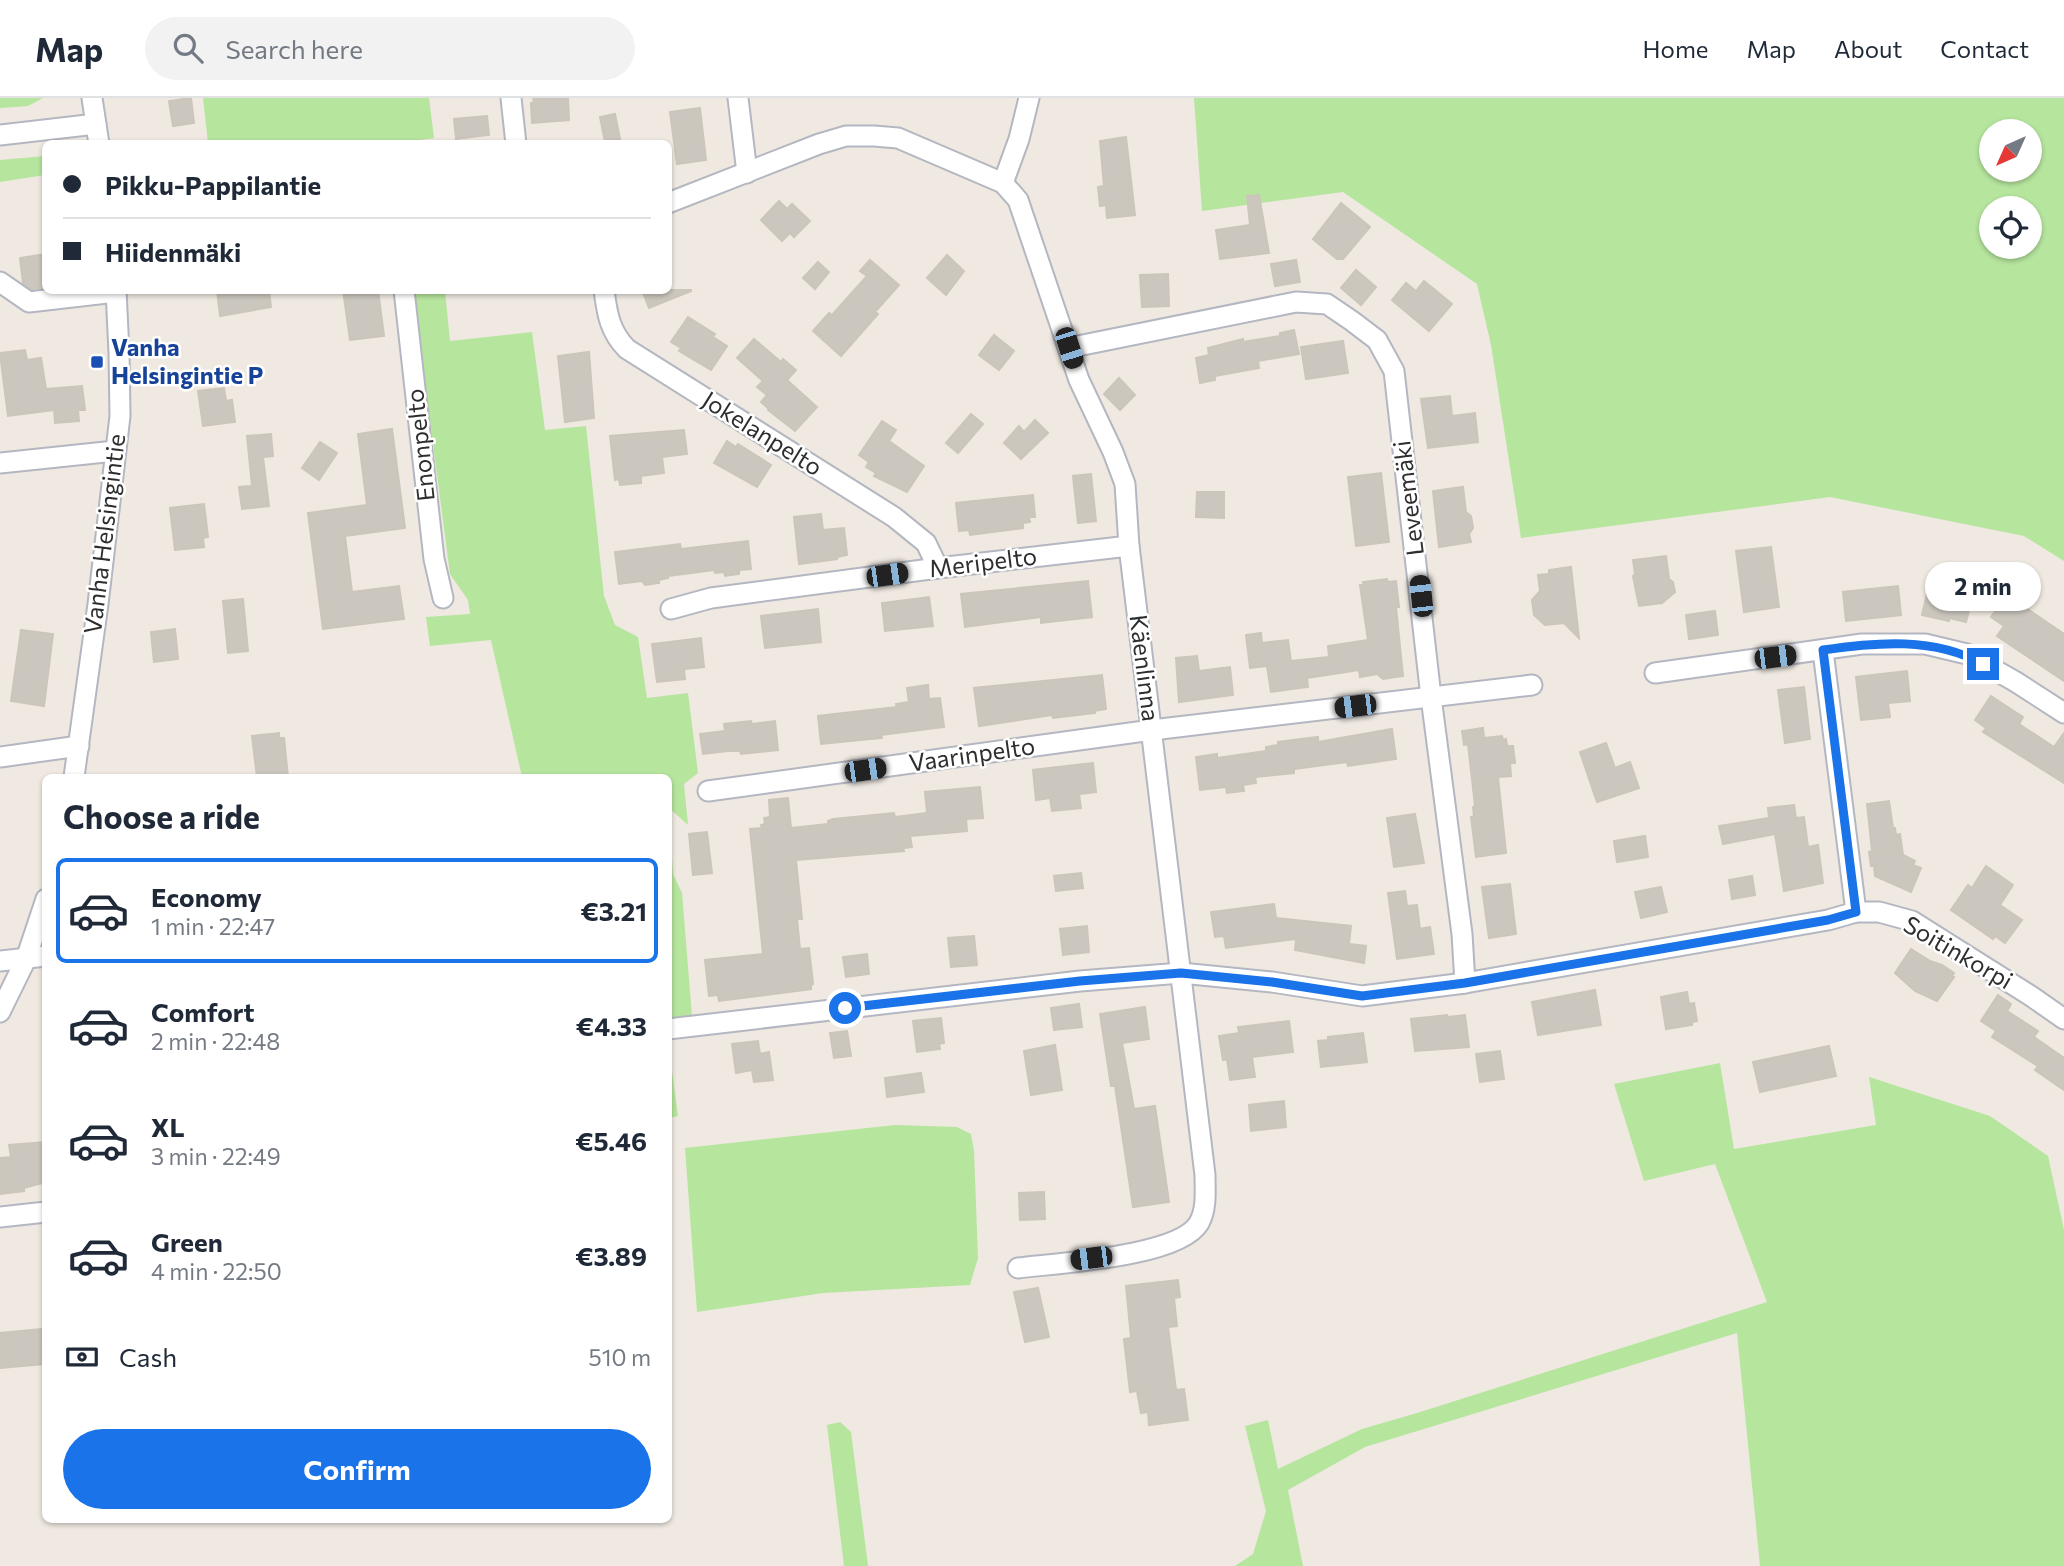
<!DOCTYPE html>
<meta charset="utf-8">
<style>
body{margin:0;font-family:Commissioner,sans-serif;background:#f2f2f3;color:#1f2937;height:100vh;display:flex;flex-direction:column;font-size:26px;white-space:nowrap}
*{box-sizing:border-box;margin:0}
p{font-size:23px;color:#747a83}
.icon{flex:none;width:38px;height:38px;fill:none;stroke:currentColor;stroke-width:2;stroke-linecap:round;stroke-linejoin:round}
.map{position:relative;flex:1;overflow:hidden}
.panel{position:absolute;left:42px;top:676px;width:630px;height:749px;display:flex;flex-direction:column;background:#fff;border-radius:10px;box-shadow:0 2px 5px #0004}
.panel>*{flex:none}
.top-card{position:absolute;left:42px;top:42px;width:630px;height:154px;border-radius:10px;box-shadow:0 2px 5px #0004;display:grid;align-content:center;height:154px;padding:0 21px;background:#fff}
.needle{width:46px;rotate:225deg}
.tools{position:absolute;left:1979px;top:21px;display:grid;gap:14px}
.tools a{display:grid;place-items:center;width:63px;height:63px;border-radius:50%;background:#fff;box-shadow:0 2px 5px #0004;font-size:35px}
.end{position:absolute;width:32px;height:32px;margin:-16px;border:9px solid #1a73e8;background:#fff;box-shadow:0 0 0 4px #fff}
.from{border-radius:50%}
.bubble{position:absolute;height:49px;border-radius:24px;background:#fff;box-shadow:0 2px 5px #0004;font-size:23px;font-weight:700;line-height:49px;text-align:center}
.car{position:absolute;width:21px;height:42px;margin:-21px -10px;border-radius:9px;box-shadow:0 0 5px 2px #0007;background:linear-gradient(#222 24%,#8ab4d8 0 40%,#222 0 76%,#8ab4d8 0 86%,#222 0)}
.top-card b{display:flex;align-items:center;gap:24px;height:66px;font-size:26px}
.top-card b+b{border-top:2px solid #e0e1e3}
.top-card i{width:18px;height:18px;background:#1f2937}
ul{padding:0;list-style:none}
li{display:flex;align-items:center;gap:21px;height:105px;margin:0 14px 10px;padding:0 7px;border:4px solid transparent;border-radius:10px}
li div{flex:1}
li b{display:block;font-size:26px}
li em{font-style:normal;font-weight:700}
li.current{border-color:#1a73e8}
li>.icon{width:63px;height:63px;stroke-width:1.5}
h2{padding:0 21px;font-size:32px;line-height:84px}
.pay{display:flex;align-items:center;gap:18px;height:77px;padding:0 21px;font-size:26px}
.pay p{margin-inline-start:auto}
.action{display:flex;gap:14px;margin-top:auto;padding:14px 21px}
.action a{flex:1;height:80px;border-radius:42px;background:#1a73e8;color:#fff;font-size:28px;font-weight:700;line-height:80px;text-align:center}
header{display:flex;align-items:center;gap:42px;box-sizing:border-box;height:98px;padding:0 35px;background:#fff;border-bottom:2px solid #e0e1e3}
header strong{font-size:33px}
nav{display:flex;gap:38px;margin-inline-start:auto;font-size:24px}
.search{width:490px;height:63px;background:#f2f2f3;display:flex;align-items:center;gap:18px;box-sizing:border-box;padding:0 24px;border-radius:38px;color:#747a83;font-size:26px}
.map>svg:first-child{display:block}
.green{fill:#b6e59e;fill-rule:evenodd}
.building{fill:#cbc7bf;stroke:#cbc5ba;stroke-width:2}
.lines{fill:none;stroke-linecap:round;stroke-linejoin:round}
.minor-casing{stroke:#b4b7c1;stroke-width:23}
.minor{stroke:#fff;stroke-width:19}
.route{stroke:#1a73e8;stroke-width:9}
.transit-dot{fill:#1a4fb4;stroke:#fff;stroke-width:2.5}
.labels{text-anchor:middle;stroke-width:5;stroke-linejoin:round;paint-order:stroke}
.transit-label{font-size:24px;font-weight:bold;fill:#164399;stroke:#fff;text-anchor:start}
.street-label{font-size:24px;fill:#2e2e2e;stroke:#fff}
</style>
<header>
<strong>Map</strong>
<div class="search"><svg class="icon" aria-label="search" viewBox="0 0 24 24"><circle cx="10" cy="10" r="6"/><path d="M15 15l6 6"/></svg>Search here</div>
<nav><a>Home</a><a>Map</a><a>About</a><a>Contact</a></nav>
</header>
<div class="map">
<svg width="2064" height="1468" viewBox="0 0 2064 1468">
<rect width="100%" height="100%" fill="#efe9e1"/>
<g class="green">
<path d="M0,0H43L28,8L0,10Z"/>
<path d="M203,0H429L434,40L411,43V46L208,45Z"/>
<path d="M1194,0H2064V463L2024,438L1830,399L1521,440L1491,247L1477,186L1343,94L1202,113ZM1992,33H2030V72H1992ZM1992,110H2030V149H1992Z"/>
<path d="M45,58V77L0,84V62Z"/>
<path d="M413,193H445L450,243L532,234L545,332L586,328L604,498L615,527L638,539L647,600L688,595L698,675L684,686L688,727L669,710L673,776L682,795L692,918L669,924L668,679H522L491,542L430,548L426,519L470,516L468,502L450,476Z"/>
<path d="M668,943L678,1018L669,1020H668Z"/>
<path d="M1720,965L1734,1051L1876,1027L1869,979L1990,1018L2048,1058L2064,1132V1468H1760L1737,1235L1365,1349L1288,1392L1303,1468H1235L1253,1456L1266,1413L1245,1328L1268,1322L1278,1371L1362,1331L1417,1315L1767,1204L1715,1066L1644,1083L1614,986Z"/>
<path d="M895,1027L957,1029L971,1036L974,1053L978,1160L970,1187L823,1195L697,1214L685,1050Z"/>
<path d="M840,1324L851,1334L868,1468H844L827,1327Z"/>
</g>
<g class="building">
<path d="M191,0L194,25L173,28L169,3Z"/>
<path d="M533,0H568L569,22L532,25L531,5H534Z"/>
<path d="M700,10L706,62L677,66L670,14Z"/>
<path d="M615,16L620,41L605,44L600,19Z"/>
<path d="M487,18L489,37L456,41L454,21Z"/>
<path d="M1126,39L1135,117L1107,120L1106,107L1100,108L1098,89L1104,88L1100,43Z"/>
<path d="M1259,97L1269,155L1220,161L1216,132L1250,127L1247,98Z"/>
<path d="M779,103L787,111L792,106L810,123L794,139L790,135L782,143L761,122Z"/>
<path d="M1341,105L1370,129L1343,161H1337L1313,141Z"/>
<path d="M46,156V190L32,191L23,185L20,160Z"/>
<path d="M947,157L964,173L946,197L927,180Z"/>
<path d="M870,162L899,187L875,214L878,216L841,258L813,233L829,215L832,217L867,178L860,173Z"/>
<path d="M1296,162L1300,184L1275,188L1271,166Z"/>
<path d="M818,164L829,174L815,191L803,180Z"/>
<path d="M1356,172L1376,189L1361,207L1341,190Z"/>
<path d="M1168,176L1169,208L1142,209L1140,177Z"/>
<path d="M1424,183L1452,206L1429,233L1392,202L1406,185L1416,193Z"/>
<path d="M217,192H269L271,209L220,218Z"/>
<path d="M343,192H378L384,238L350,242Z"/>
<path d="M642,192H691V193L649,210Z"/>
<path d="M688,219L715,236L713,239L727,248L711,272L679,253L681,250L671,244Z"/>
<path d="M1294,232L1299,256L1258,263L1259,270L1215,278V282L1200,285L1196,260L1209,257L1208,250L1243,241V244L1280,238V235Z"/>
<path d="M994,237L1014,253L999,272L979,257Z"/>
<path d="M754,241L781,264L783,261L796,272L787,282L817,309L795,333L768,312L769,311L761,304L767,297L757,289L763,283L737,260Z"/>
<path d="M1343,243L1348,275L1306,281L1301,249Z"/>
<path d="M25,252L27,262L41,260L46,291L82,288L85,312H78L79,323L55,325L54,312L8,318L0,255Z"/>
<path d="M589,254L594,320L565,324L558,258Z"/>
<path d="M1119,280L1135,297L1120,312L1104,296Z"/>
<path d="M224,290L226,303L232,302L235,324L203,328L198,293Z"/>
<path d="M1450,298L1452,318L1475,315L1478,344L1428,350L1421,301Z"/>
<path d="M971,316L983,326L958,355L946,345Z"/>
<path d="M1035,322L1048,335L1021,361L1004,345L1019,328L1024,334Z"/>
<path d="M882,323L896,332L889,343L924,368L907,394L874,378L876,375L866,369L869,364L859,357Z"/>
<path d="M392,331L405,430L345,438L352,494L399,488L404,521L323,531L308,415L367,407L358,336Z"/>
<path d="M684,332L687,356L662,359L664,375L641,378V385L620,387L619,381L615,382L610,338Z"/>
<path d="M271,336L273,358L263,359L269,408L242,411L239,389L252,388L247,338Z"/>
<path d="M727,343L736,349L738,346L771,367L757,389L714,365Z"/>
<path d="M320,344L337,355L319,382L302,370Z"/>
<path d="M1381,375L1389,444L1356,448L1348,379Z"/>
<path d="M1091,376L1096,423L1078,425L1073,378Z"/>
<path d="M1463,389L1466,414L1471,418L1473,430L1469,436L1471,444L1439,449L1433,393Z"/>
<path d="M1197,394H1224V420L1196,419Z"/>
<path d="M1033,397L1035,419H1029L1030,424L1023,425V430L970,437L969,432L959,433L956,405Z"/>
<path d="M204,406L208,439L203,440L204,449L175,452L170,410Z"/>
<path d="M821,416L823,432L844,430L847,457L837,459V461L799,466L794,419Z"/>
<path d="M748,443L751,471L739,472V476L725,478L724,474L715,475L714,472L668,478V480L659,482V485L645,487L642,483L619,486L615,454L680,446L681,451Z"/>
<path d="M1771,449L1779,509L1744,514L1736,453Z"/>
<path d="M1666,458L1669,481L1673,484L1675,494L1662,505L1639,508L1633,478L1635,476L1633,462Z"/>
<path d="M1571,469L1579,540L1564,525L1545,527L1534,517L1532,502L1540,493L1538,477L1549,476V472Z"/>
<path d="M1387,481L1388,484L1396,483L1399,509H1396L1403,578L1383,581L1377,576L1360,579L1359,572L1307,580L1308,589L1271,594L1267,568L1250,570L1246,537L1261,535L1262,545L1288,542L1291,563L1329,559L1328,548L1368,542L1360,487H1364L1363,484Z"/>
<path d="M1088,483L1092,519L1041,525V519L965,529L961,496Z"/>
<path d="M1930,483L1974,493L1966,524L1949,520V523L1922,517Z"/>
<path d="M1898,488L1901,517L1846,523L1843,494Z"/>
<path d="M2007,497L2064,536V583L1997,538L2004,528L1991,519Z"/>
<path d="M929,499L933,528L885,533L882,505Z"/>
<path d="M243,501L248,553L228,555L223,503Z"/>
<path d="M818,511L821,544L765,550L761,518Z"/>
<path d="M1715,513L1718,537L1689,541L1686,517Z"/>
<path d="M175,531L178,561L154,564L151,534Z"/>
<path d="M21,532L53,536L44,608L11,603Z"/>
<path d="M701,540L704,569L684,571L685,581L657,584L652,546Z"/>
<path d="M1197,558L1199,573L1230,569L1233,597L1179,604L1176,560Z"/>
<path d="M1907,573L1910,603L1888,605L1890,619L1861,622L1856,579Z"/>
<path d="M1102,577L1106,611L1094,613L1095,615L1053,620L1052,617L979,628L974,590Z"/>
<path d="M928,587L929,601L940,600L944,629L881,637L882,640L821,646L818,618L897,609L896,606L909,604L907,590Z"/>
<path d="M1804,589L1810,641L1785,645L1778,592Z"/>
<path d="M1991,598L2023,619L2019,626L2054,649L2064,635V685L1983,634L1986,630L1975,622Z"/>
<path d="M751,623L752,626L775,623L778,652L741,656L740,653H728L703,656L700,636L725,633L724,626Z"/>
<path d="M1483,630L1484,640L1502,638L1503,642L1506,641L1507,648H1513L1515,665H1510L1511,678L1498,679L1506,755L1476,759L1471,719L1474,718L1473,709L1475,708L1468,646L1464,647L1462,633Z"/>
<path d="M1392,631L1396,661L1348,668L1347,664L1294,671V675L1255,679L1256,685L1243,687L1244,693L1227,695L1226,689L1200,692L1196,659L1217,656V660L1266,653V649L1278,647V644L1318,639V644Z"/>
<path d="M279,635V640H284L288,679H257L252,638Z"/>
<path d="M1606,645L1615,670L1630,664L1639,690L1597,704L1580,654Z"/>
<path d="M1093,665L1096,694L1079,696L1081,710L1052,713L1050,700L1036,702L1033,672Z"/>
<path d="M980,689L983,720L966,721L967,733L910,738L912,749L903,750L904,753L796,762L802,821H797L800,851L809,850L813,886L811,887V891L719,903L718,897L709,898L705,862L763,856L750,731L762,730L761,727L765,726L764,720L770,719L769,702L788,700L791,730L828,726V723L833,721L894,715L895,719L927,715L925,694Z"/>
<path d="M1889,703L1893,730H1895L1896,737L1900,736L1903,757L1915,763L1913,767L1921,770L1911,794L1875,778L1874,768H1871L1869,754L1872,753L1867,706Z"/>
<path d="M1794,707L1796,720L1804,719L1808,749L1818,747L1823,785L1784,793L1775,736L1723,746L1719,728L1769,720L1768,710Z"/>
<path d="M1415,716L1424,765L1394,769L1387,720Z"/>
<path d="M707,734L712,775L693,777L689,736Z"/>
<path d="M1645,738L1648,759L1617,764L1614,743Z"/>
<path d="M1986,768L2013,787L2000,807L2022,822L2005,845L1995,838L1993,841L1951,812L1968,787L1972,790Z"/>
<path d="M1081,775L1083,790L1056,793L1054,778Z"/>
<path d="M1752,778L1755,797L1732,801L1729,782Z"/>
<path d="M1510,786L1516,836L1489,840L1482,789Z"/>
<path d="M1661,789L1667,814L1641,820L1635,794Z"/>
<path d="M1405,793L1407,808L1417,807L1420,831L1430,829L1434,856L1397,861L1388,795Z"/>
<path d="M1274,806L1276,820L1351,828L1349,846L1366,848L1364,865L1295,852L1296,841L1226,850L1224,838L1215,839L1211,814Z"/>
<path d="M1087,828L1089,854L1063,857L1060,831Z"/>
<path d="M974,838L977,867L951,869L948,840Z"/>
<path d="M1911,851L1930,863L1942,867L1954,875L1952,878L1954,879L1937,903L1915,893L1895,875Z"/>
<path d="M867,856L869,876L846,879L843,859Z"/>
<path d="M1595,892L1601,927L1538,937L1532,904Z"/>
<path d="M1687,894L1689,906L1694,905L1697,923L1692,924V927L1666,931L1661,899Z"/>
<path d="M1998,897L2011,906L2007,913L2038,933L2034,939L2064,960V992L2035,972L2038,968L1992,939L1996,933L1981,923Z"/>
<path d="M1079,906L1082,929L1054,932L1051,910Z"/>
<path d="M1145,909L1149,941L1122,945L1134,1011L1155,1008L1169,1104L1133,1109L1115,988H1111L1100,916Z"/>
<path d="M1447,917L1448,919L1465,917L1469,949L1415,953L1411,921Z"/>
<path d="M941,920L944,945L939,946L940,951L917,954L913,923Z"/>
<path d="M1289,923L1293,954L1252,959L1255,979L1230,982L1227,961L1223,962L1219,938L1239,935L1238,929Z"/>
<path d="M847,933L851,958L834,960L830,935Z"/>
<path d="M1363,935L1367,964L1321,969L1318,943L1328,942V939Z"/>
<path d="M758,943L760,956L769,954L773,982L754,984L752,972L736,975L732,946Z"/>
<path d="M1055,947L1062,992L1031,997L1024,953Z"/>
<path d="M1829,948L1836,978L1760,994L1753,964Z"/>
<path d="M1500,953L1504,981L1480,984L1476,956Z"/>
<path d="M921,975L924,994L887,999L885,980Z"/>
<path d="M1284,1003L1286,1029L1251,1033L1249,1007Z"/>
<path d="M46,1044V1084L24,1090V1093L0,1096V1060L11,1059L9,1047Z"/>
<path d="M1044,1094L1045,1121L1020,1122L1019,1095Z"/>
<path d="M1178,1182L1180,1199L1174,1200L1177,1228L1168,1229L1176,1292L1184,1291L1188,1322L1149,1327L1148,1314L1141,1315L1137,1293L1130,1294L1124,1241L1131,1240L1126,1188Z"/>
<path d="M1038,1190L1049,1239L1025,1244L1014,1194Z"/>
<path d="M41,1231L44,1266L0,1270V1235Z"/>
</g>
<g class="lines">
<defs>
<g id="minor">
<path d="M92,0L99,46"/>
<path d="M511,0L516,46"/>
<path d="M738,0L747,75"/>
<path d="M0,37L96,26"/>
<path d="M1003,85L1019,41L1029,0"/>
<path d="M668,105L819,46L846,38H874L898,40L1003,85L1018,102L1079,282L1113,354L1125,386L1129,448L1205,1077C1205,1093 1207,1111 1199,1125C1179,1159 1057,1165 1018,1170"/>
<path d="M0,184L29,204L116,194"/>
<path d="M404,192L434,461L443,500"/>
<path d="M604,192C607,216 610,234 627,251L894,419L926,445L938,470"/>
<path d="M1068,250L1296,204L1327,206L1352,223L1377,242L1394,273L1431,599L1462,836L1465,885"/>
<path d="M0,365L115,353"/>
<path d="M671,511L711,500L938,470L1129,448"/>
<path d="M1823,553L1856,814"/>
<path d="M1655,575L1862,546H1925L1967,556L2016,584L2064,615"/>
<path d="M0,659L79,648"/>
<path d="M74,679L98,506L120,318L119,255L116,192"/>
<path d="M708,693L1152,632L1532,587"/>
<path d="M0,863L46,858"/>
<path d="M0,914L26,861L46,801"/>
<path d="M668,931L1080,883L1181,875L1272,884L1362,898L1465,885L1828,822L1856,814H1879L1912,823L2031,898L2064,921"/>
<path d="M0,1119L46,1114"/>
</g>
</defs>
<use href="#minor" class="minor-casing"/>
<use href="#minor" class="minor"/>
</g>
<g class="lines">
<path class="route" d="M845,910L1080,883L1181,875L1272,884L1362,898L1465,885L1828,822L1856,814L1823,552C1877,544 1934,539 1983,566"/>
</g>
<rect class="transit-dot" x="90" y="257" width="14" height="14" rx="3.5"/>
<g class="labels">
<g class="transit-label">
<text x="111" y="258">Vanha<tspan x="111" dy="28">Helsingintie P</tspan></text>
</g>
<g class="street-label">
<text transform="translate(762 336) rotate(32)" y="8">Jokelanpelto</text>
<text transform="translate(421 347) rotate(-96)" y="8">Enonpelto</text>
<text transform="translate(1409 400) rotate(-97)" y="8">Leveemäki</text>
<text transform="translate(105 436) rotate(-83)" y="8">Vanha Helsingintie</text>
<text transform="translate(983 465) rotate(-7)" y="8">Meripelto</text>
<text transform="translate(1144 570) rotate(83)" y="8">Käenlinna</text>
<text transform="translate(972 657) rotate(-8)" y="8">Vaarinpelto</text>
<text transform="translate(1958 855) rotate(30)" y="8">Soitinkorpi</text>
</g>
</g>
</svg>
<div class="tools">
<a><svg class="needle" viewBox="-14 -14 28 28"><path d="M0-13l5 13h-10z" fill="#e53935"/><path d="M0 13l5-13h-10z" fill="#747a83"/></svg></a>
<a><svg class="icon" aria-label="locate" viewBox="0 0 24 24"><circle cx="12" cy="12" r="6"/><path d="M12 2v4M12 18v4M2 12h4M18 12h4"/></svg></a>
</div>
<i class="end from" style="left:845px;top:910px"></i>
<i class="end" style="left:1983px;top:566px"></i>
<div class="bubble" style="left:1925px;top:464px;width:116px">2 min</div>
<i class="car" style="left:1069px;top:250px;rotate:162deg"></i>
<i class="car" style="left:887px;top:477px;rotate:82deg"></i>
<i class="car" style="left:1421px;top:498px;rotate:354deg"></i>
<i class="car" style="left:1775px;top:559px;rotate:83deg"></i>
<i class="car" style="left:1355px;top:608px;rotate:263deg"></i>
<i class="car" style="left:865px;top:672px;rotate:82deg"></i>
<i class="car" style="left:1091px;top:1160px;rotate:263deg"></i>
<div class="top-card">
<b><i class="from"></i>Pikku-Pappilantie</b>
<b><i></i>Hiidenmäki</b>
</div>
<section class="panel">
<h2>Choose a ride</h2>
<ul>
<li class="current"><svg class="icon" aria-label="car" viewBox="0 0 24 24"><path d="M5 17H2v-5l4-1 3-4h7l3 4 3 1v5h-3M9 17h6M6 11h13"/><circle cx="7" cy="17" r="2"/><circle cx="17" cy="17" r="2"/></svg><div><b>Economy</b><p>1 min · 22:47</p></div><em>€3.21</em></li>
<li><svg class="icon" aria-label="car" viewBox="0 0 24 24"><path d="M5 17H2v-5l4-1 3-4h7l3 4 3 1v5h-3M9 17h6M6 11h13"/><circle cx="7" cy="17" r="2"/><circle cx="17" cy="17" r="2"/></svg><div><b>Comfort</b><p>2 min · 22:48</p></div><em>€4.33</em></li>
<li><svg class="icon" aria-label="car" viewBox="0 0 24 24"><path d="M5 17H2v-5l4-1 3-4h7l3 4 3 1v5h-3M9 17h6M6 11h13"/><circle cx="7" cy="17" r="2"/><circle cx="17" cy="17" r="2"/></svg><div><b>XL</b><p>3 min · 22:49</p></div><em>€5.46</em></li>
<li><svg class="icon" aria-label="car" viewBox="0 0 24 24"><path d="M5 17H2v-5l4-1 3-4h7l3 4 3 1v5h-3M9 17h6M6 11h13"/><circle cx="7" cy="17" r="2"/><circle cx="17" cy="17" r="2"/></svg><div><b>Green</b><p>4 min · 22:50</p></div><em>€3.89</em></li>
</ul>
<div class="pay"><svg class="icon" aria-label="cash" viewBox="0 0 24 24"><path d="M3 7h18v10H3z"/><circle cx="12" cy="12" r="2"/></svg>Cash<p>510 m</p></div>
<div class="action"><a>Confirm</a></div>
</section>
</div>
